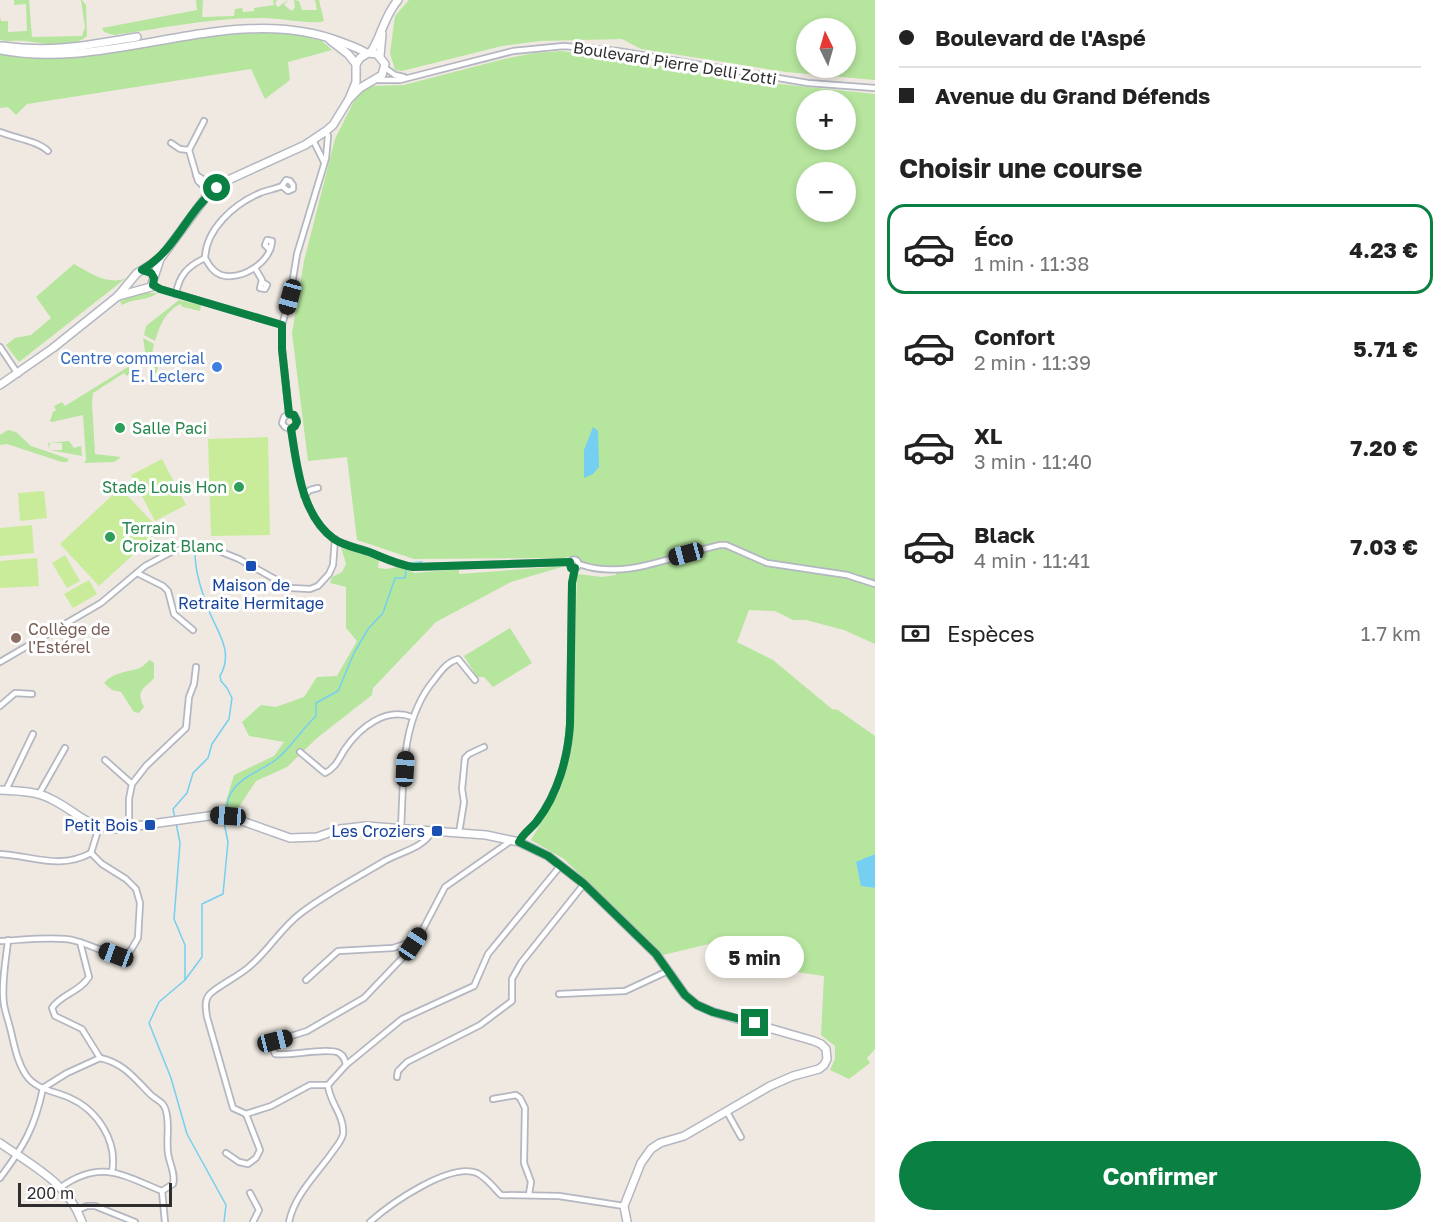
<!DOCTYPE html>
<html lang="fr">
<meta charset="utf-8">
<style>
body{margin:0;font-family:"Golos Text",sans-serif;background:#f2f2f2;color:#222;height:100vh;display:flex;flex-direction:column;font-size:22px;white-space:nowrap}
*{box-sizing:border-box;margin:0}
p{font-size:20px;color:#767676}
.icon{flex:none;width:33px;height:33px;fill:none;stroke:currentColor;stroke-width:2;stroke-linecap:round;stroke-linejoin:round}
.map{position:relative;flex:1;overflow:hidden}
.sheet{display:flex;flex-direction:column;background:#fff;width:570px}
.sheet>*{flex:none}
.banner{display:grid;align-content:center;height:132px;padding:0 24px;background:#fff}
.needle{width:39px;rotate:355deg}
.controls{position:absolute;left:796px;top:18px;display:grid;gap:12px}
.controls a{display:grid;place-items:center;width:60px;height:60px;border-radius:50%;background:#fff;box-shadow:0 3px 9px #0003;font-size:30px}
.scale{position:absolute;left:18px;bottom:15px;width:154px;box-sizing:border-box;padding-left:6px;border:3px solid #2e2e2e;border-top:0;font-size:16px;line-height:21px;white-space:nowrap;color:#2e2e2e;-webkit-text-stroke:4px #fff;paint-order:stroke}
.end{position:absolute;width:27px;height:27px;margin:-14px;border:8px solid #0b8043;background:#fff;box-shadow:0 0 0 3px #fff}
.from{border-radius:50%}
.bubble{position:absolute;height:42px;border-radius:21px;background:#fff;box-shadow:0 3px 9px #0003;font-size:20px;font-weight:700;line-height:42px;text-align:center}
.car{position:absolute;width:18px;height:36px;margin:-18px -9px;border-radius:8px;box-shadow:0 0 4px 2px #0007;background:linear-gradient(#222 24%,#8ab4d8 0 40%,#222 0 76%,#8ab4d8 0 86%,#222 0)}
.banner b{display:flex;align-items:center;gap:21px;height:57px;font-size:22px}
.banner b+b{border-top:2px solid #e0e0e0}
.banner i{width:15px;height:15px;background:#222}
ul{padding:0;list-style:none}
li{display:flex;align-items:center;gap:18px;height:90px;margin:0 12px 9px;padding:0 12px;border:3px solid transparent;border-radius:18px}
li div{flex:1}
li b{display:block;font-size:22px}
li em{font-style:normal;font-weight:700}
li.current{border-color:#0b8043}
li>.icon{width:54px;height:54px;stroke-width:1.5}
h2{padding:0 24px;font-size:27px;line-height:72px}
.pay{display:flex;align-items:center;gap:15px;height:66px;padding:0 24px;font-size:22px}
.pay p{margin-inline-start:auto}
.cta{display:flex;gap:12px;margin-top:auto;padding:12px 24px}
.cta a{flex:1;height:69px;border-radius:36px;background:#0b8043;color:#fff;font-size:24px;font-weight:700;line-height:69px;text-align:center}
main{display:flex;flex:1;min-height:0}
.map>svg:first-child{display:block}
.green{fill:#b6e59e;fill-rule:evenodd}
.pitch{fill:#c9ec9a}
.water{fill:#75cff0}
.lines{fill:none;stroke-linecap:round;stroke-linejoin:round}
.stream{stroke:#75cff0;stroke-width:1.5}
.street-casing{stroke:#b4b7c1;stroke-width:8}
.secondary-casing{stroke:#b4b7c1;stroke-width:10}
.street{stroke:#fff;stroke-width:4.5}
.secondary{stroke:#fff;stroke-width:7}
.route{stroke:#0b8043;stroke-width:8}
.shop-dot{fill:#3f7fe0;stroke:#fff;stroke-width:2}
.leisure-dot{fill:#2e9e5b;stroke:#fff;stroke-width:2}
.transit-dot{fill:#1a4fb4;stroke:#fff;stroke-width:2}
.education-dot{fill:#8d6e63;stroke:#fff;stroke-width:2}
.labels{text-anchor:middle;stroke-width:6;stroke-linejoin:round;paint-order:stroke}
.street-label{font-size:16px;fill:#2e2e2e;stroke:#fff}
.shop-label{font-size:16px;fill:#366cbe;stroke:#fff;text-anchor:end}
.leisure-label{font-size:16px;fill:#27864d;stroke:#fff;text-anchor:start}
.transit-label{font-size:16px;fill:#164399;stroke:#fff;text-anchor:end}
.education-label{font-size:16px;fill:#785e54;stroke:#fff;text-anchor:start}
</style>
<main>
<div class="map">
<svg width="875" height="1222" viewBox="0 0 875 1222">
<rect width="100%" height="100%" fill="#efe9e1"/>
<g class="green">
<path d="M14,0H29L32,37L82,36L85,27L81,0H82L86,5L87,36C72,50 43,43 25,41C16,40 9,42 0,40V17L1,21H8V32L27,31L26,4L14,5Z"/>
<path d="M196,0H203L202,17L234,16L235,9L242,8L243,12L254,11V8L274,5L273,0H277L275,4L278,7L288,0L284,5L292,11L295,7L294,0L299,1L302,10H317L315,0H319L324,21C315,25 278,18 265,18C214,17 164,28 114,35L104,32L102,28L197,10Z"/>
<path d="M409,0H875V80L786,72L724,62L641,49L622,39L540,41L502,46L402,71L395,70L390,53L395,16ZM807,28H846V68H807Z"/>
<path d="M280,29L319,38L332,50L288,62L290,80L265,99L251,69L27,104L16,115L8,107L0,108V53L23,58L50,59L87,54L93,56L107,54L109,50L183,36Z"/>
<path d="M562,51L779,84L875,94V644L844,630L806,620H793L775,611L749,610L737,642L773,660L832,709L838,710L875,736V854L856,863L862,886L875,888V1049L867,1058L870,1063L849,1079L830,1070L835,1059V1046L821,1035L824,976L769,968L713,943L663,955L564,859L531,840L560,790L570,753L573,727L577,574L602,577L616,575V568C607,568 593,568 586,563C576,558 576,555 564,558L414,559L357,540L347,457L308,461L292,333L304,261L335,139L354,101L363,89L373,86L404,85L500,60L534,53ZM807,100H846V140H807ZM807,172H846V212H807Z"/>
<path d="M74,264C90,273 109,286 126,278L19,362L6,345L15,338L31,335L51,318L36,297Z"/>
<path d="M140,293H158C147,301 134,298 122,305L120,301Z"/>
<path d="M179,300L201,305L200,311L183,307L180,304C165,312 160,325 155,341L144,335L146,326Z"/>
<path d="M143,338L154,344L151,358L158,366L156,375L150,364H147Z"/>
<path d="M128,367L131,371L127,376L124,373L93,393L92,403L95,454L121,457L114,462L84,463L86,460L83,415L52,422L50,421L53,412L56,410L54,406L62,402L65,406Z"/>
<path d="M8,430L16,432L31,446L69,459L67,462H62L7,444L0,445V435Z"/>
<path d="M69,441L74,448L81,446L82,456L50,450H62V443H50L49,449L48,443Z"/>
<path d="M341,547L379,560L378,568L386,569L398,567L415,573L459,569V574L565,566L511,582L436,622L373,688L372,695L317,738L287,767L256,781L235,813L223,811L234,775L274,756L284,742L249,736L242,722L261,705L276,707L304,697L317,677L337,676L357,641L346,628V587L330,583L332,577L342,572L346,564Z"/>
<path d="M510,628L532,663L493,687L484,677H477L464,656Z"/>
<path d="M150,660L154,663V678C145,689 135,689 144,707L139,713L134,712L121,692L112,690L104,683C112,673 126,672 137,669C143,668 145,663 150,660Z"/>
</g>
<g class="pitch">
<path d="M268,437L270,535L211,536L208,439Z"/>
<path d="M162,459L186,505L155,521L131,475Z"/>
<path d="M120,488L160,530L99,586L60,544Z"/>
<path d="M44,491L47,518L20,521L18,493Z"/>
<path d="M32,525L34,553L0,556V528Z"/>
<path d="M65,555L80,581L67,588L52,563Z"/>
<path d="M37,558L39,586L0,588V561Z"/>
<path d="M89,580L97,594L73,608L64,594Z"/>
</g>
<g class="water">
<path d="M593,427L598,431L599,467L593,474L584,478V450Z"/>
<path d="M875,854V888L861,886L856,862Z"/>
</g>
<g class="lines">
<g class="stream">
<path d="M408,563L422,562"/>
<path d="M226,813C227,808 227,800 230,795C239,776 264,770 278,758C292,746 302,729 316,716V703L338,691L354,653L368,629L383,613L395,578H405L406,571"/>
<path d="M175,818L173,809L187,793L193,773L208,758L212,744L229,719L232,698L227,688L221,681L220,676C234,652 218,633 209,611C202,592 195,573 195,552"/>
<path d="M176,823L180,843L174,919L185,945V980L159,1002L149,1023L171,1078L187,1134L226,1205L224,1222"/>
<path d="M185,980L202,957V904L223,894L228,842L224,823L225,818"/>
</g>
<defs>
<g id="street">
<path d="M385,68L395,75L404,77"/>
<path d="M377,80H400L513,51L564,46L618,51L808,83L875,88"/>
<path d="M204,121L189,150L198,181L211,193"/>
<path d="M0,132C15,138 38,141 48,151"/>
<path d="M313,140L324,162"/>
<path d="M171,143L180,149L189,150"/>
<path d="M196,175L217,188"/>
<path d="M270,250L265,245L267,240L272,241C271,262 242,281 221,275C213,272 209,265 205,258C206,229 234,204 260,193C267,190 275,189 282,186L286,180L290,181L293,185V189L288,191L282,186"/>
<path d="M255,268L262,280L260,288L265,289L267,285L262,282"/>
<path d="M153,285L160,289L282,325"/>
<path d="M176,294C179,275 188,266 205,258"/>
<path d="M0,347L18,374"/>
<path d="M289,414L282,349V325L290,297L297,254L326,158L328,136L326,131"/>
<path d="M289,414L284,417L282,423L285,427L291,429"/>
<path d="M289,414L294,415L297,419L295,426L291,429"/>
<path d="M291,429C297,465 301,516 334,539C344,545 358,548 369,552C384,558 398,565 413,567L570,562"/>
<path d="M304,496L310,490L318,488"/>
<circle cx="574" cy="564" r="4.5"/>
<path d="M579,564C625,581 674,555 720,545H726L767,563L847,575L875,584"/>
<path d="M137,573L163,586L168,591L174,614L193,630"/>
<path d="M0,662L101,603L145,566L173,551L194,547L219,551L239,559L291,588L310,589L318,586L329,574L333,565L335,539"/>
<path d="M0,706L15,693L32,694"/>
<path d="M300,752L325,773C336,768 339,758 345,749C360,727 386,707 412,717"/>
<path d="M105,760L132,784"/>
<path d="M6,790L33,734"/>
<path d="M39,794L65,748"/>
<path d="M129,828V799L132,784L146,766L186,728L189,697L194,684L196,667"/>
<path d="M401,828C404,777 400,721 434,680C441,671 447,662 458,659L475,680"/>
<path d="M459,833L464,802L462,789L465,758L469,754L484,747"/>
<path d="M519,842C523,833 532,828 537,821C557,794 569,757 570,724L572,583L575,568"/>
<path d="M91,853L99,827"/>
<path d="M0,854C34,856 59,870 91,853"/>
<path d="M8,940C6,961 1,984 4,1005C6,1015 10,1026 12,1036C15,1049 18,1063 26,1075C36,1090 55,1091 70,1098C97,1110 118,1141 112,1172"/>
<path d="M0,941C21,940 45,937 66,939C86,941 104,955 125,955L131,950L138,938L140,903L136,889L126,879L102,864L91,853"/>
<path d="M80,942L89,977C80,992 61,994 52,1008L55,1016L82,1029L100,1058"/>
<path d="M306,980L338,951L393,948L408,943L413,944"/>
<path d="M559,994L625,991L668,971"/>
<path d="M100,1058C124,1063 135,1079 151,1095C158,1101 164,1102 166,1111C170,1125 166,1139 168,1153C169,1163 176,1174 173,1184L162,1191L165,1222"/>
<path d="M346,1065L402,1019L474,986L488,954L561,865"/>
<path d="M397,1077L398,1071L407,1062L480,1025L512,1001V979L521,963L584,884"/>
<path d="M328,1085H310L271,1106L246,1114L233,1108L207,1017C206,1010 204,1001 209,995C214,988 241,975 250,966C269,950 281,928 301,913C326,894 356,878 383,862C397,853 425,848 432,831"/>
<path d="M493,1099L516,1095L520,1098L525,1108L524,1163L531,1182L529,1194"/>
<path d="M727,1112L741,1137"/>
<path d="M226,1153L239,1162L248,1164L256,1158L260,1150L246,1114"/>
<path d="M0,1178C24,1146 35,1127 43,1088L67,1073L100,1058"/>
<path d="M61,1187C101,1159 122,1175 162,1191"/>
<path d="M250,1193L259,1210L253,1222"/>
<path d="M78,1210L87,1206H95L135,1222"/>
<path d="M289,1222C294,1196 316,1175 331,1154C335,1148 342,1141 343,1134C345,1116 329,1102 328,1085L346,1065C345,1060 344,1056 339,1053C330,1047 290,1056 275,1054L271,1045L275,1041L307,1031L364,998L406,954L423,929L445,887L512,840"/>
<path d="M370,1222C390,1204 450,1162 477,1173C487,1178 494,1188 501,1195L559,1196L624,1206"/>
</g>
<g id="secondary">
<path d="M330,40L348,54L356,64"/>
<path d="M2,46C52,53 89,45 137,37"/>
<path d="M0,50C114,72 231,0 341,42C349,45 359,48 366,53"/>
<path d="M371,52C382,35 384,16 398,0"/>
<path d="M380,56L382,34"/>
<path d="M118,296L151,287L160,259L206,197L226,181L305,145L326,131L333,125L349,99L356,82V64L360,58L368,53L377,54L385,64L382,75L360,88L349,99"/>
<path d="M0,385L53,348L118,296L137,273L160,259"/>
<path d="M0,790C17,791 36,791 51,799C78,812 82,825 115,829L216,815L228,816L290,838L317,837L340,829L366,826L486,835L519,842L548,856L584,884L656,954L685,995L697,1005L713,1012L814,1041L821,1044L826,1049L827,1059L824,1065L819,1069L793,1076L770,1086L684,1136L660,1143L651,1149L641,1163L624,1206L627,1222"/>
<path d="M0,1143C33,1166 68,1183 82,1222"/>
</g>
</defs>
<use href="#street" class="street-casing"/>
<use href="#secondary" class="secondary-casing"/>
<use href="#street" class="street"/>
<use href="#secondary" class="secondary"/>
</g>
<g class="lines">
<path class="route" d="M217,188C186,212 178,248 142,270L151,273L154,278L153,285L160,289L282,325V349L289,414L294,415L297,422L295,426L291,429C297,465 301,515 334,539C344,546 358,548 369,552C384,558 398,565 413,567L570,562L571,568H575L572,583L570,724C568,757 558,794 537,821C532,828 523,833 519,842L548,856L584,884L656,954L685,995L697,1005L713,1012L755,1023"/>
</g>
<circle class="shop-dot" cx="217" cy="367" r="6"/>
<g class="leisure-dot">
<circle cx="120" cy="428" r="6"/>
<circle cx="239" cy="487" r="6"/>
<circle cx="110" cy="537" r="6"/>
</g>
<g class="transit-dot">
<rect x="245" y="560" width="12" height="12" rx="3"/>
<rect x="144" y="819" width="12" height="12" rx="3"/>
<rect x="431" y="825" width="12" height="12" rx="3"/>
</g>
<circle class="education-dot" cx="16" cy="638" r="6"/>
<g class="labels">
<g class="street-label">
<text transform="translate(675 63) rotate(9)" y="6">Boulevard Pierre Delli Zotti</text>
</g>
<g class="shop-label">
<text x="205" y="364">Centre commercial<tspan x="205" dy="18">E. Leclerc</tspan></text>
</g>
<g class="leisure-label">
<text x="132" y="434">Salle Paci</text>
<text x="227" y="493" text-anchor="end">Stade Louis Hon</text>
<text x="122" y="534">Terrain<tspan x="122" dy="18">Croizat Blanc</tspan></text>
</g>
<g class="transit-label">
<text x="251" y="591" text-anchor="middle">Maison de<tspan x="251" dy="18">Retraite Hermitage</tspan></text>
<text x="138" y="831">Petit Bois</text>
<text x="425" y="837">Les Croziers</text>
</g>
<g class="education-label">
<text x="28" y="635">Collège de<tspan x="28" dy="18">l'Estérel</tspan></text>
</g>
</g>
</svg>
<div class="controls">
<a><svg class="needle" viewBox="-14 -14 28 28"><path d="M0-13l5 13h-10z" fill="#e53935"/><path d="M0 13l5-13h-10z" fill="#767676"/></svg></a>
<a>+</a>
<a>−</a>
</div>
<div class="scale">200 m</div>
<i class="end from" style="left:217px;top:188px"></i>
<i class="end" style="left:755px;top:1023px"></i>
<div class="bubble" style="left:705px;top:936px;width:99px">5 min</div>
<i class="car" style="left:290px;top:297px;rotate:195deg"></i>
<i class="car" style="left:686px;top:554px;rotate:255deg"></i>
<i class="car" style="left:405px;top:769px;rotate:3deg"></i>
<i class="car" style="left:228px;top:816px;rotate:274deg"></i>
<i class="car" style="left:413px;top:944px;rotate:34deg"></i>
<i class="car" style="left:116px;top:955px;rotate:290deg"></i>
<i class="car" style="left:275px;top:1041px;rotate:76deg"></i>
</div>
<section class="sheet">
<div class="banner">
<b><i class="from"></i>Boulevard de l'Aspé</b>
<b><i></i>Avenue du Grand Défends</b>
</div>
<h2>Choisir une course</h2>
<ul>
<li class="current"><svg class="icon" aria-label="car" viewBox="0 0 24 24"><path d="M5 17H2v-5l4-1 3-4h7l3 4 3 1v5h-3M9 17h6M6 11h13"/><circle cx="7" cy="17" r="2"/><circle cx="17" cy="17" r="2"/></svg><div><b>Éco</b><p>1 min · 11:38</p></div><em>4.23 €</em></li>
<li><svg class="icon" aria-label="car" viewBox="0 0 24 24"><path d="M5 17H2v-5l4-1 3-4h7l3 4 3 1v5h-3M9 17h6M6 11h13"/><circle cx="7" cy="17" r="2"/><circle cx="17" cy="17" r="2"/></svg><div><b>Confort</b><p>2 min · 11:39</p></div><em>5.71 €</em></li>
<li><svg class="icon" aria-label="car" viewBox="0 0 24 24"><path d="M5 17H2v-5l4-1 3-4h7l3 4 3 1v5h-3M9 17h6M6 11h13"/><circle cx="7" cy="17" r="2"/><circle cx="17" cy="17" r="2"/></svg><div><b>XL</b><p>3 min · 11:40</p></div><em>7.20 €</em></li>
<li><svg class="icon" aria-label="car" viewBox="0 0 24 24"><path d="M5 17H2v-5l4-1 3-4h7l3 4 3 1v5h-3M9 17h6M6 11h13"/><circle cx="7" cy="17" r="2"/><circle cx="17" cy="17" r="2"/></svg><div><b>Black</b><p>4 min · 11:41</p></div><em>7.03 €</em></li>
</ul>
<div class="pay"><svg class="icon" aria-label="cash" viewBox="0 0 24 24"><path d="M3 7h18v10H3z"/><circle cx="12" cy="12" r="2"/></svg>Espèces<p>1.7 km</p></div>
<div class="cta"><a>Confirmer</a></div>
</section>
</main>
